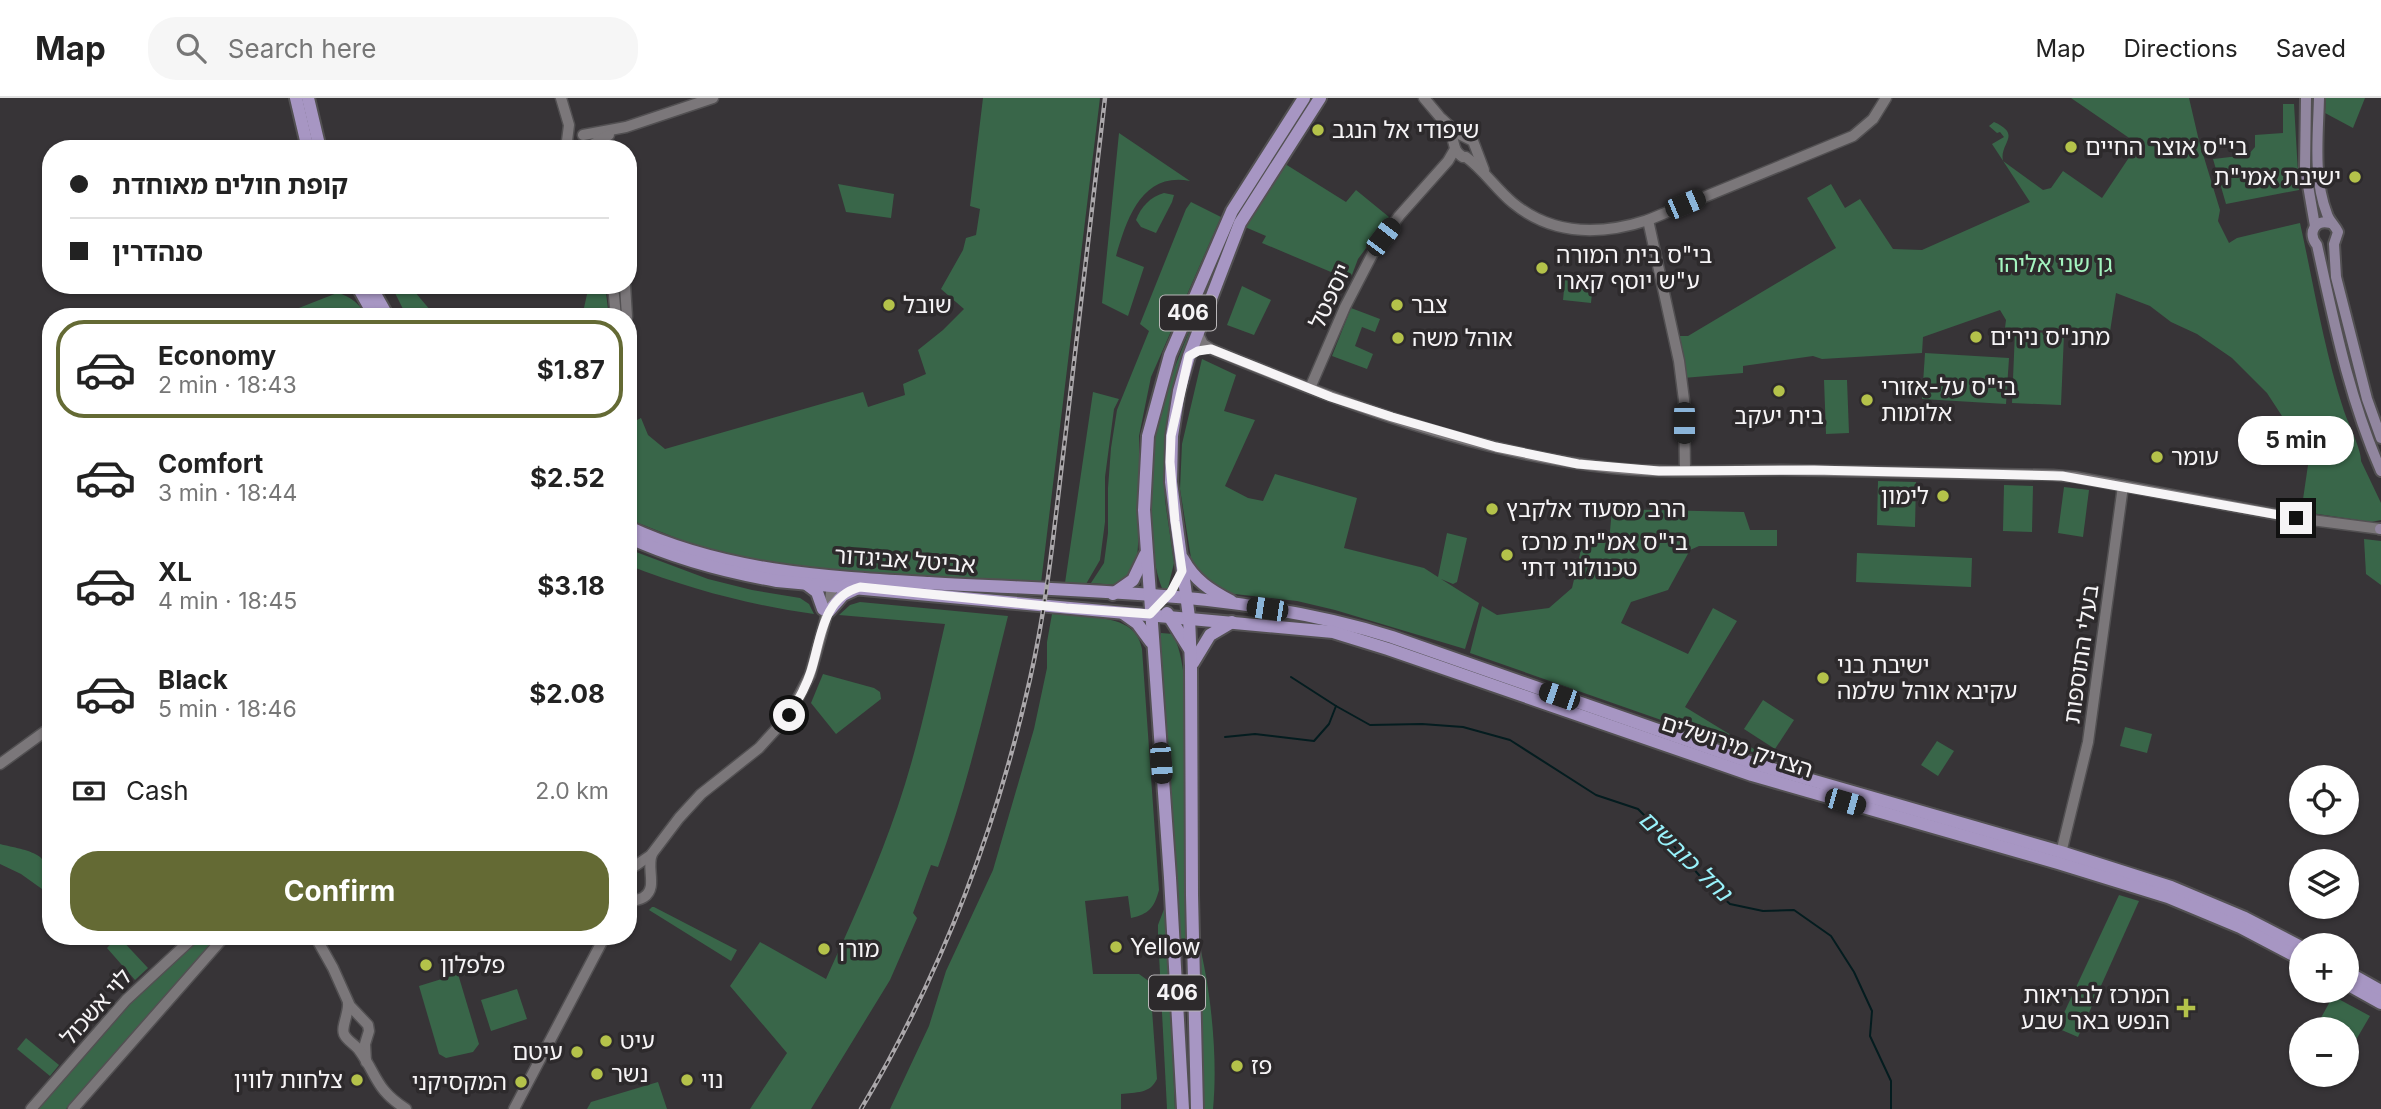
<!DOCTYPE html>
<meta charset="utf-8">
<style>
body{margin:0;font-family:Inter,"Noto Sans Hebrew",sans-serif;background:#f6f6f6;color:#222;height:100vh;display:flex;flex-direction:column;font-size:26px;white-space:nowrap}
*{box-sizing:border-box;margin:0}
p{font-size:23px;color:#767676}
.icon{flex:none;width:38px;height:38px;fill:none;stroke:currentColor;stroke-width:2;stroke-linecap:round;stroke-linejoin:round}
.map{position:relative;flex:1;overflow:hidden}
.details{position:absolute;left:42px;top:210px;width:595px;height:637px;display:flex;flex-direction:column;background:#fff;border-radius:28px;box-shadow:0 2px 5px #0004}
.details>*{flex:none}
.banner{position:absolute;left:42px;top:42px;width:595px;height:154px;border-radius:28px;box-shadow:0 2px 5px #0004;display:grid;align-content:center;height:154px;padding:0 28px;background:#fff}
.buttons{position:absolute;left:2289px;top:667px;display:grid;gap:14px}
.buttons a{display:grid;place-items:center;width:70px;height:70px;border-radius:50%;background:#fff;box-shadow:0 2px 5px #0004;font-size:35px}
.end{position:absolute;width:32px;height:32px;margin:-16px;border:9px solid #f6f4f6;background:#111;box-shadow:0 0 0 4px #111}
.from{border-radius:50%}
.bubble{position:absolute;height:49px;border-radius:24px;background:#fff;box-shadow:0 2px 5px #0004;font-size:23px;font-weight:700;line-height:49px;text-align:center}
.car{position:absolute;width:21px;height:42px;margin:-21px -10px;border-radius:9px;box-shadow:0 0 5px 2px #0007;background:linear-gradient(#222 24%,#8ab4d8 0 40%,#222 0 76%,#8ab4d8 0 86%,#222 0)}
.banner b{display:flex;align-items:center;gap:24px;height:66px;font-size:26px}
.banner b+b{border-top:2px solid #e0e0e0}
.banner i{width:18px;height:18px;background:#222}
ul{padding:12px 0 0;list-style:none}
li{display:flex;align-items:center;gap:21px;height:98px;margin:0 14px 10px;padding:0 14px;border:4px solid transparent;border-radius:28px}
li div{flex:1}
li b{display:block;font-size:26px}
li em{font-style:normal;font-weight:700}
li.selected{border-color:#646a34}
li>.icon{width:63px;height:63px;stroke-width:1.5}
.pay{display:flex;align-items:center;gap:18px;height:77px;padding:0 28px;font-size:26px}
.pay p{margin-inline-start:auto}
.primary-button{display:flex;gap:14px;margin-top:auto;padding:14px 28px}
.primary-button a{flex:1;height:80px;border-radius:28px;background:#646a34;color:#fff;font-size:28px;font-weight:700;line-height:80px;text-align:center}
header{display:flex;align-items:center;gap:42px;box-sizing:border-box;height:98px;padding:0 35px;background:#fff;border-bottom:2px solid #e0e0e0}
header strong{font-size:33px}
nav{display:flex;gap:38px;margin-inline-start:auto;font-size:24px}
.search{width:490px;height:63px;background:#f6f6f6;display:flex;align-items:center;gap:18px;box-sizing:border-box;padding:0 24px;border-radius:28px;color:#767676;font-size:26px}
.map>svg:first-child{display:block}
.green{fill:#396649}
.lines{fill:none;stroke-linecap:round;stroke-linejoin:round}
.stream{stroke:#041c1f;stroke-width:2}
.tertiary-casing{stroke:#525052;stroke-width:13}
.secondary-casing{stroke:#525052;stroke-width:14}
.primary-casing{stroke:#525052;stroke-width:16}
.tertiary{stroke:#7b777a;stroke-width:10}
.secondary{stroke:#91869f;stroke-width:10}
.primary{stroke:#a796c3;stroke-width:12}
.rail-casing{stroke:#aba8ab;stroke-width:4.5}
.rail{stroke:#2d2a2c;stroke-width:2;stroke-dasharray:5;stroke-linecap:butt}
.route{stroke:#f6f4f6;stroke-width:9}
.poi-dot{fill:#b4c24a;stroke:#2d2a2c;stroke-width:2.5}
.labels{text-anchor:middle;stroke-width:7;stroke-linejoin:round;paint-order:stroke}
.shield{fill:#2d2a2c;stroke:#bab7b9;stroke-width:2}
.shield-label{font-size:21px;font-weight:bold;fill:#f6f4f6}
.poi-label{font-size:23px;fill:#f6f4f6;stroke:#2d2a2c;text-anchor:start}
.park-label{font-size:23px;fill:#a4f4bf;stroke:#2d2a2c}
.street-label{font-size:23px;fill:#f6f4f6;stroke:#2d2a2c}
.water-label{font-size:24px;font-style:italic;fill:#99f2fb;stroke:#2d2a2c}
</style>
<header>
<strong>Map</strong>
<div class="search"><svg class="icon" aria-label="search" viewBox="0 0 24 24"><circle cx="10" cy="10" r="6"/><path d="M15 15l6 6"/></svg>Search here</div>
<nav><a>Map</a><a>Directions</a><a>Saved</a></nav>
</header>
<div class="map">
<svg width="2381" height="1011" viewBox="0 0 2381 1011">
<rect width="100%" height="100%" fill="#373437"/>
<g class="green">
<path d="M983,0H1100L1041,485L794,471L699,449L628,421V317L631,325L641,320L648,337L665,351L863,294L868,309L905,297L903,286L926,276L918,252L943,232L964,211L941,191L963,152L966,140L976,137L980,111L970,108Z"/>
<path d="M2071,0H2189L2199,43L2220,112L2218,123L2229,145L2237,140L2300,125C2314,188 2324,252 2344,313C2348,325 2362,353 2361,363L2381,405V422L2371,424L2311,415V410L2302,408L2308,367C2300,354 2307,340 2289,336L2282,318L2267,295L2232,260L2197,236L2171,224L2150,208L2116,195L2109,240L2068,234L2005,230L2006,222L2000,212L1923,239L1922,255L1822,261L1813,258L1743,268V275L1683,280L1676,238H1688L1836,150L1807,100L1831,86L1845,110L1860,101L1893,151L1922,152L2030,104L1992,46L2004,39L2000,34L1997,35L1989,28L1994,24C2023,37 1999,45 2003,63L2043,92L2051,90L2063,73L2102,100L2138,46Z"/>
<path d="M2326,0H2365L2353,30L2325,15Z"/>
<path d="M2283,6H2294L2299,92L2226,106L2213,61L2248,57L2255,49V37L2283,35Z"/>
<path d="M1119,35L1190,83C1142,74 1127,120 1116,158L1144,169L1128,218L1102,205Z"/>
<path d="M1282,64L1346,104L1356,92L1389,119L1358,161L1350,182L1262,145L1266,138L1245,129Z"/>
<path d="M838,86L894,96L891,120L846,114Z"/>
<path d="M1164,95L1174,97L1172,104L1156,135L1141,129L1136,122C1141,109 1150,99 1164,95Z"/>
<path d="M1191,104L1221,119L1151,279L1139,338V432L1137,462L1128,481L1116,487L1091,485L1104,465L1108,435V390L1111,350L1117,312L1149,233L1140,226L1186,111Z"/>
<path d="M1565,182L1593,185L1591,205L1563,202Z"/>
<path d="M391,187H409L436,219H407Z"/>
<path d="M589,187H605L609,219H582Z"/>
<path d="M1242,188L1271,202L1254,237L1227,227Z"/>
<path d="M337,195C351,198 359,206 368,219H276Z"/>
<path d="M1351,210L1380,221L1375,234L1362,229L1355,248L1373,256L1367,271L1332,258Z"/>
<path d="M1193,223L1177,274L1164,350L1165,402L1174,465L1167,494L1163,493C1154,470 1152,448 1151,424C1150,395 1150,366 1155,337C1161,298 1179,260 1193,223Z"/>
<path d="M2015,233L2064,236L2061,307L2012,305Z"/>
<path d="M1925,255L2009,260L2006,306L1922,301Z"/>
<path d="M1202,261L1236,277L1224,313L1255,322L1225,388L1248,400L1263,403L1275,376L1357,400L1344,450L1424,470L1438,479L1447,435L1467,440L1457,484L1453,486L1441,481L1479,505L1465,551L1335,512L1297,503L1217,494L1192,466L1180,391L1182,346Z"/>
<path d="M1824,282H1847L1849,335L1826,336Z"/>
<path d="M1093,294L1119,301L1114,311L1105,379V424L1100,462L1086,486L1065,485Z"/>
<path d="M1878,383L1916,384L1915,429L1877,427Z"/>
<path d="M2004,387L2033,388L2032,434L2003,433Z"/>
<path d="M2064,389L2089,392L2083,439L2058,435Z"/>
<path d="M1612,411L1744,414L1750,432H1777V448H1699L1690,452L1668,492L1631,504L1621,525L1688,556L1713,510L1737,523L1685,609L1767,659L1470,555L1482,508L1497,517L1549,510L1572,490L1584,439L1609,444Z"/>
<path d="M2364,441L2381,443V487L2366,476Z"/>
<path d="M628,451L708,481L752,492L800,500L809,506L814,516C750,507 689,491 628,467Z"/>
<path d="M1857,455L1972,460L1971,489L1856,484Z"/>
<path d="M860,504L1008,518C987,602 968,687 938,769L931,767L913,815L917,820L890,882L811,1011H750L787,955L730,888L760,844L826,881C852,824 878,767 898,708C918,649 931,587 945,526L839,517L850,507Z"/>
<path d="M1052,516C1074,518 1115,517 1131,531C1138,537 1140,543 1142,551L1159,792C1154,810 1149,816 1131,820L1128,798L1085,803L1093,876H1139L1150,884L1157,981C1150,996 1136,994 1121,996V1011H890L929,928L946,873L993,772L1034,631L1047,570V544Z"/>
<path d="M1161,535L1173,536C1181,553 1183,570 1185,589V854H1181L1169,722L1159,541Z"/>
<path d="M823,576L874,590L880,594L881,601L836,636L811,605Z"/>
<path d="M1763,602L1794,622L1775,651L1744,631Z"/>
<path d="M2125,629L2152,636L2147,655L2120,648Z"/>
<path d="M1937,643L1954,653L1938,678L1921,667Z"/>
<path d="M0,746C27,753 59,754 42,791L21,776L0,766Z"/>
<path d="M2119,797L2139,803L2078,939L2057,930Z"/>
<path d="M1166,806L1175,1011H1167L1158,837V827Z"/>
<path d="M652,809H654L737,852L731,863L649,812Z"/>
<path d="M118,838L148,870L135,882L107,850Z"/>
<path d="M202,838H220L66,1011H37C89,951 139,888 202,838Z"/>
<path d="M1198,841C1211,891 1218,960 1213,1011H1202Z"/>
<path d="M458,876L479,946L473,954L446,960L439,956L419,888Z"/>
<path d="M517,891L527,921L491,933L481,902Z"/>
<path d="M2333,898L2370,918L2353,947L2347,943V931H2325L2317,927Z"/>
<path d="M26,940L59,967L50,978L17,951Z"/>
<path d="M658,984L667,1011H587L591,1004Z"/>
</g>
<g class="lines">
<g class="stream">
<path d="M1291,579L1336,608L1370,627L1422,626L1463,629L1510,642L1596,697L1638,711L1666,739L1705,784L1730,806L1763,813L1794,812L1831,838L1854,874L1872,913L1870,938L1891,983V1011"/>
<path d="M1225,639L1255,636L1314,643L1329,626L1336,608"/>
</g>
<defs>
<g id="tertiary">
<path d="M561,0L569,27L566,51"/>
<path d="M1424,0C1433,11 1443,21 1450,33C1455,43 1452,53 1463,59"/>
<path d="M1442,21L1457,35L1473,43L1484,72"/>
<path d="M583,37L626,29L713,0"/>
<path d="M588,49L609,37"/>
<path d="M1466,59C1484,72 1496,91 1513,105C1553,138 1602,137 1648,122L1853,38L1873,21L1886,0"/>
<path d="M1648,122L1679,263L1684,302L1685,372"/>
<path d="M613,187L616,219"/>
<path d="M625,187L627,219"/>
<path d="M1197,234L1203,246L1211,251C1339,304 1473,355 1612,370C1668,376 1726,372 1782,372C1872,373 1962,375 2053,377L2075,379L2296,420L2381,431"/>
<path d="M1310,290L1345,209L1374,153L1399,118L1448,63L1455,51"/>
<path d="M0,666L51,629"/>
<path d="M2060,759L2088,644L2123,388"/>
<path d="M635,768L651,757L679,720L701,696L759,650L789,617L810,577L830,505L832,483"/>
<path d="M628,805C633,802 640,802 644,799C658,790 646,770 652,756"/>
<path d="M315,838L333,870L350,908L368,927L369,933L365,946L366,964"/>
<path d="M348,905C349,915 341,929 344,936C347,943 355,946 359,952C378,978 375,991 406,1011"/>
<path d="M31,1011L126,902L195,838"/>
<path d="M73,1011L225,838"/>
<path d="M514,1011L605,838"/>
</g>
<g id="secondary">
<path d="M2306,0L2305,70L2315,128"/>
<path d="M2319,0C2318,38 2313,80 2327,116C2329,123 2335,127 2338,134L2334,146L2336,179L2367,301L2381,340"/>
<path d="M2330,125C2315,121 2307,135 2317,147C2334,224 2349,300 2381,373"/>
<path d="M2380,431H2381"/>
</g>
<g id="primary">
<path d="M296,0L308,51"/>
<path d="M308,0L320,51"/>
<path d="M357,187L375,219"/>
<path d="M370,187L388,219"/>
<path d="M628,429C725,474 824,479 929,485C1083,494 1243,492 1392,539L1755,666L2061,754L2171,789L2245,820L2301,849"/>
<path d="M628,439C676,461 726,474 777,483L1333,534L1388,551L1752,677L2058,765L2168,799L2240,829L2301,861"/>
<path d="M1183,461C1194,482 1211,493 1231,503"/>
<path d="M805,485L817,494L823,511"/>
<path d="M1113,496L1133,482L1145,457"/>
<path d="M829,513L843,497L858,490"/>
<path d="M1123,515L1137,525L1151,544"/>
<path d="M1167,515L1189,550"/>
<path d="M1193,565L1210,537L1232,524"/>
<path d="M2347,874L2381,893"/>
<path d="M2347,886L2381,905"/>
<path d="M1183,1011L1170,780L1144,412L1148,338L1170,257L1232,113L1304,0"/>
<path d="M1197,1011L1192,797L1191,568L1189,519L1171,384L1172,338L1179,293L1189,258L1240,125L1320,0"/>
</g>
</defs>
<use href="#tertiary" class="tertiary-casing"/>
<use href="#secondary" class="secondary-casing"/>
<use href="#primary" class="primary-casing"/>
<use href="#tertiary" class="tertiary"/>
<use href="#secondary" class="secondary"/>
<use href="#primary" class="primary"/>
<defs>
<path id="rail" d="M861,1011C941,877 996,732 1030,581C1048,502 1055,421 1065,341C1078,227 1092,114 1105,0"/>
</defs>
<use href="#rail" class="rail-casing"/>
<use href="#rail" class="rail"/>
</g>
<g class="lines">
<path class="route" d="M789,617C798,603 806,589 811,573C821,542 822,499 860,489L1066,510L1150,516L1171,494L1182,473L1175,423L1170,364L1171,338L1189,258L1198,253L1211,251L1331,299L1392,319L1496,349L1578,366L1659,373L1814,372L2062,378L2296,420"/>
</g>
<g class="poi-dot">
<circle cx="1318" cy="32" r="7"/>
<circle cx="2071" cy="49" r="7"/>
<circle cx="2355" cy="79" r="7"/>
<circle cx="1542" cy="170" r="7"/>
<circle cx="889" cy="207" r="7"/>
<circle cx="1397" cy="207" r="7"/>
<circle cx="1976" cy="239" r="7"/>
<circle cx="1398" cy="240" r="7"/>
<circle cx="1779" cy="293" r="7"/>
<circle cx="1867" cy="302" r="7"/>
<circle cx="2157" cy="359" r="7"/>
<circle cx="1943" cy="398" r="7"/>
<circle cx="1492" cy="411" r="7"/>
<circle cx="1507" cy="457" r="7"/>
<circle cx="1823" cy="580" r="7"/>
<circle cx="1116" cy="849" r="7"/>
<circle cx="824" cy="851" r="7"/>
<circle cx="426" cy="867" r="7"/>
<path d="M2182.5 899.5h7v7h7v7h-7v7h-7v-7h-7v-7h7z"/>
<circle cx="606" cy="943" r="7"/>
<circle cx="577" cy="954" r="7"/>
<circle cx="1237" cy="968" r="7"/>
<circle cx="597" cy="976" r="7"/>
<circle cx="357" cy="982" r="7"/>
<circle cx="687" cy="982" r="7"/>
<circle cx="521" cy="984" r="7"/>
</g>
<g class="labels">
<g class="shield">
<rect x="1160" y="197.5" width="56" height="35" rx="5"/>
<rect x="1149" y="877.5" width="56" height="35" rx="5"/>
</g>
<g class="shield-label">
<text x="1188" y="222">406</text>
<text x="1177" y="902">406</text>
</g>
<g class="poi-label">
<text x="1332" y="40">שיפודי אל הנגב</text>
<text x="2085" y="57">בי"ס אוצר החיים</text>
<text x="2341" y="87" text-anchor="end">ישיבת אמי"ת</text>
<text x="1556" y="165">בי"ס בית המורה<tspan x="1556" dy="26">ע"ש יוסף קארו</tspan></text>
<text x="903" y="215">שובל</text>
<text x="1411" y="215">צבר</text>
<text x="1990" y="247">מתנ"ס נירים</text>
<text x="1412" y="248">אוהל משה</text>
<text x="1881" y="297">בי"ס על-אזורי<tspan x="1881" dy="26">אלומות</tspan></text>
<text x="1779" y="326" text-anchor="middle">בית יעקב</text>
<text x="2171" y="367">עומר</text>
<text x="1929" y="406" text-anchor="end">לימון</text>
<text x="1506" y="419">הרב מסעוד אלקבץ</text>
<text x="1521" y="452">בי"ס אמ"ית מרכז<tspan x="1521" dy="26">טכנולוגי דתי</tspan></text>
<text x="1837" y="575">ישיבת בני<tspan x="1837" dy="26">עקיבא אוהל שלמה</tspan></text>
<text x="1130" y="857">Yellow</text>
<text x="838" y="859">מורן</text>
<text x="440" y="875">פלפלון</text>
<text x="2170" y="905" text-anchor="end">המרכז לבריאות<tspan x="2170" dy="26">הנפש באר שבע</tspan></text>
<text x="620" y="951">עיט</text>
<text x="563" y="962" text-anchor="end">עיטם</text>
<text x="1251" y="976">פז</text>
<text x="611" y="984">נשר</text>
<text x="343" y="990" text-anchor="end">צלחות לווין</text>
<text x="701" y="990">נוי</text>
<text x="507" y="992" text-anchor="end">המקסיקני</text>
</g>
<g class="park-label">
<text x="2055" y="174">גן שני אליהו</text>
</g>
<g class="street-label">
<text transform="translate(1330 198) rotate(-65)" y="8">יוספטל</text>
<text transform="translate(905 462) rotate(4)" y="8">אביטל אביגדור</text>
<text transform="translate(2081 556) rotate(-82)" y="8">בעלי התוספות</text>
<text transform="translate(1737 648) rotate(18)" y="8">הצדיק מירושלים</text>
<text transform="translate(96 909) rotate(-48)" y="8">לוי אשכול</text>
</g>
<g class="water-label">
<text transform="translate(1685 758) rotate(44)" y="8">נחל כובשים</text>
</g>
</g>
</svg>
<div class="buttons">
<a><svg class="icon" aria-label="locate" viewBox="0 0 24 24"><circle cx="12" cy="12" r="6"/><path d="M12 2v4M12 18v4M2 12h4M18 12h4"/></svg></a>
<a><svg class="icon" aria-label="layers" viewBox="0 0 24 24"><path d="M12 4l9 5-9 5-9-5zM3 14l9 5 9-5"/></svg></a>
<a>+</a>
<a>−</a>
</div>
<i class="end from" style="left:789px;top:617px"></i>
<i class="end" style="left:2296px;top:420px"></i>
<div class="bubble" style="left:2238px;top:318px;width:116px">5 min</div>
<i class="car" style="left:1685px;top:106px;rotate:67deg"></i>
<i class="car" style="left:1383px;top:139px;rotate:37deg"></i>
<i class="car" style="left:1684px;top:325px;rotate:180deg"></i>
<i class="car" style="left:1267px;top:511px;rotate:279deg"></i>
<i class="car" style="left:1559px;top:598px;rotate:289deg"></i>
<i class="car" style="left:1161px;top:665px;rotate:176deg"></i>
<i class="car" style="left:1845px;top:704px;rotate:106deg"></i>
<div class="banner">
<b><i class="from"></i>קופת חולים מאוחדת</b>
<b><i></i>סנהדרין</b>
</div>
<section class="details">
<ul>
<li class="selected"><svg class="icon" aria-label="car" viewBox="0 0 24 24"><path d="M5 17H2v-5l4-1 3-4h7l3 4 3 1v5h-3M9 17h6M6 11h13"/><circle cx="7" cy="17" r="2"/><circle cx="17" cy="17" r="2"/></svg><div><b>Economy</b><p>2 min · 18:43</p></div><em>$1.87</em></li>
<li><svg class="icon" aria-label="car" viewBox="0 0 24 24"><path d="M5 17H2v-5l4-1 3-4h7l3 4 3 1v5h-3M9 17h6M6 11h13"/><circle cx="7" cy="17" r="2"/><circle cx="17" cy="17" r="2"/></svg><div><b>Comfort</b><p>3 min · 18:44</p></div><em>$2.52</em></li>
<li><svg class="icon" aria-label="car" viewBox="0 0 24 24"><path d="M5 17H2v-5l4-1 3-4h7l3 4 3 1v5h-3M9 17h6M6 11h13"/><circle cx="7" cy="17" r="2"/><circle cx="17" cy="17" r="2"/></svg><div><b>XL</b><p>4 min · 18:45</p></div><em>$3.18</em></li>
<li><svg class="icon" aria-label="car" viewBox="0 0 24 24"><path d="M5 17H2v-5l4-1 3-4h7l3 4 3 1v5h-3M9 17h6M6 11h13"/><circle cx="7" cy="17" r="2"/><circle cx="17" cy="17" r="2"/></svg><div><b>Black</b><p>5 min · 18:46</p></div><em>$2.08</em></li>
</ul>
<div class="pay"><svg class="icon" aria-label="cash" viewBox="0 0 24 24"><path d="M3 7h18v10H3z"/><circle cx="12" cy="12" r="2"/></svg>Cash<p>2.0 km</p></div>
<div class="primary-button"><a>Confirm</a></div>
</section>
</div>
